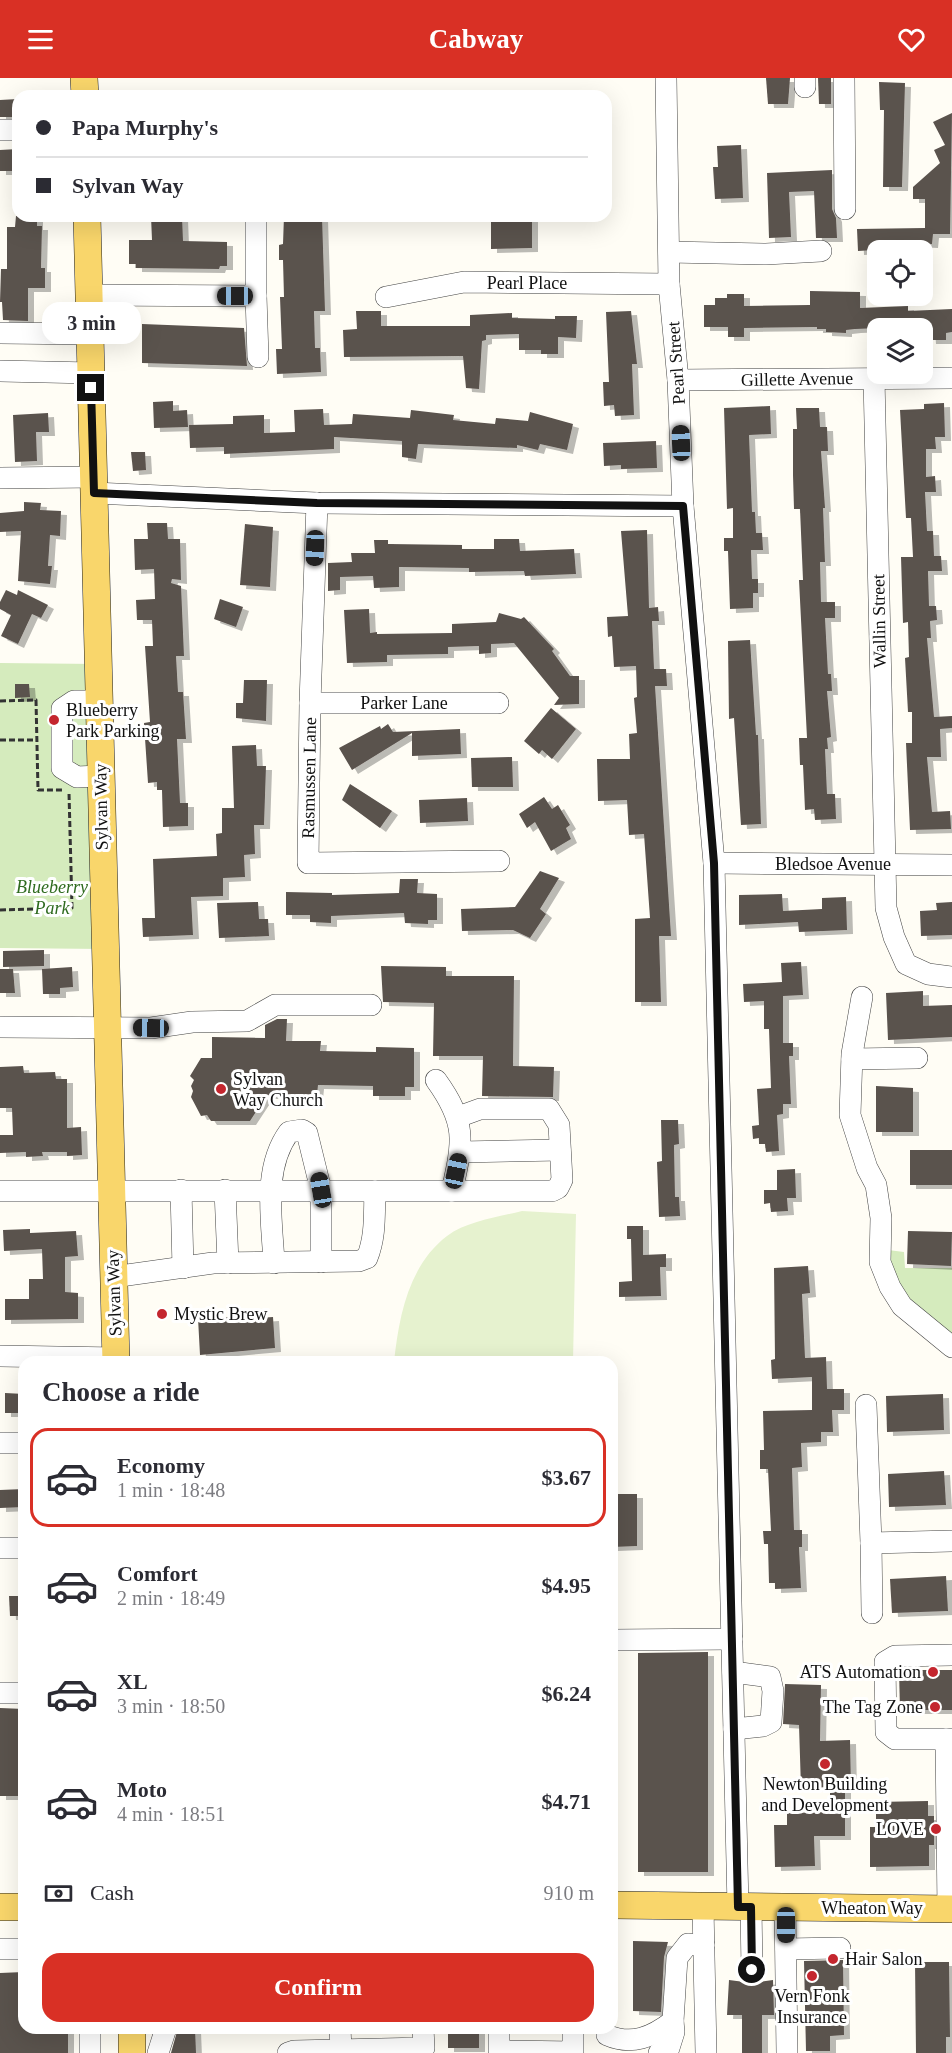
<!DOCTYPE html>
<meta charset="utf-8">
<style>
body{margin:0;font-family:"Times New Roman",serif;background:#f2f2f3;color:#2b2b33;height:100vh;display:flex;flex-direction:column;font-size:22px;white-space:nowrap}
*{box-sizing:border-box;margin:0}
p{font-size:20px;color:#7c7c81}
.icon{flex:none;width:33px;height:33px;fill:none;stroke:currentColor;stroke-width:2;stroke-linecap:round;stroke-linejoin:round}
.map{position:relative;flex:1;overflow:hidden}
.drawer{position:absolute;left:18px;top:1278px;width:600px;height:678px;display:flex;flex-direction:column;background:#fff;border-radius:18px;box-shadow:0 6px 24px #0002}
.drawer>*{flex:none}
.banner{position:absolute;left:12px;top:12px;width:600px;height:132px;border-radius:18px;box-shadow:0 6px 24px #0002;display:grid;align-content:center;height:132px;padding:0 24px;background:#fff}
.buttons{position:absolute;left:867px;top:162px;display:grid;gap:12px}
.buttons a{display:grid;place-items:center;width:66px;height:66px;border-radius:12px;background:#fff;box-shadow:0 6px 24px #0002;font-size:30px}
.end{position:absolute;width:27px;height:27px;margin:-14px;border:8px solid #111;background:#fff;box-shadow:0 0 0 3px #fff}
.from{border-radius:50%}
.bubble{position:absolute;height:42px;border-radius:18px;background:#fff;box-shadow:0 6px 24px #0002;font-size:20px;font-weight:700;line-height:42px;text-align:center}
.car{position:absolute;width:18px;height:36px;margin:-18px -9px;border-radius:8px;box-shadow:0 0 4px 2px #0007;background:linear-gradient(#222 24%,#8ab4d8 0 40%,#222 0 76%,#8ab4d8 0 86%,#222 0)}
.banner b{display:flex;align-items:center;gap:21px;height:57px;font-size:22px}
.banner b+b{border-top:2px solid #e1e1e2}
.banner i{width:15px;height:15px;background:#2b2b33}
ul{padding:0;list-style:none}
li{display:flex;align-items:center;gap:18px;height:99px;margin:0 12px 9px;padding:0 12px;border:3px solid transparent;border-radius:18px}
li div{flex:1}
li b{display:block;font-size:22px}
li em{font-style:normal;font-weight:700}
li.selected{border-color:#d93025}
li>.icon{width:54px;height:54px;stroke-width:1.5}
h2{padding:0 24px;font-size:27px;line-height:72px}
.pay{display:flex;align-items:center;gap:15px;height:66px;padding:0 24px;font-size:22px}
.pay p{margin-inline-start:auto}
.button{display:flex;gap:12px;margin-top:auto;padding:12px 24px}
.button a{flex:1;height:69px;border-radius:18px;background:#d93025;color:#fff;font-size:24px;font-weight:700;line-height:69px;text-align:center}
header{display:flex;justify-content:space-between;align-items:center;height:78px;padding:0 24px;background:#d93025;color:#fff;font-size:27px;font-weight:700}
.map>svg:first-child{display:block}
.green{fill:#d5ebbd}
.pitch{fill:#e6f2cf}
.building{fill:#5a524d;filter:url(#shadow)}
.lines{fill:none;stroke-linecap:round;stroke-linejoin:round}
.minor-casing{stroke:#444;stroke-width:22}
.major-casing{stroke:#222;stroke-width:28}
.path{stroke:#333;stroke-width:3;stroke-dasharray:6 3;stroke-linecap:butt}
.minor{stroke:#fff;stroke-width:21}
.major{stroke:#f9d66b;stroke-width:27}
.route{stroke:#111;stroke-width:8}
.poi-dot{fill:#c4262e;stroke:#fff;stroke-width:2}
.labels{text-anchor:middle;stroke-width:6;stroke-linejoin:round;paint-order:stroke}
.street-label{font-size:18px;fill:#111;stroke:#fff}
.poi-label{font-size:18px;fill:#111;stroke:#fff;text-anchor:start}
.park-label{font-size:18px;font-style:italic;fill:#2f6b1f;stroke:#fff}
</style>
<header><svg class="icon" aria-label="menu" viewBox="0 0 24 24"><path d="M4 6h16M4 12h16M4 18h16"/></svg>Cabway<svg class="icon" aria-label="heart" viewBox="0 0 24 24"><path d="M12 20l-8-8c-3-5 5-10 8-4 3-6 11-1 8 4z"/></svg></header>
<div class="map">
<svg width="952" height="1975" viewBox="0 0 952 1975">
<defs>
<filter id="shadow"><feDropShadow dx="6" dy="4" stdDeviation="0" flood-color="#0004"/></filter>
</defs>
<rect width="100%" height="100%" fill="#fffdf5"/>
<g class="green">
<path d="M0,585L98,586L104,871L0,870Z"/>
<path d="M888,1172L904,1174L905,1190H952V1261C919,1231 898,1218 888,1172Z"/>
</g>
<path class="pitch" d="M522,1133L576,1136L573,1284H394C399,1239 408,1188 447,1158C467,1143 499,1139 522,1133Z"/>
<g class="building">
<path d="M766,0H790L788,26H768Z"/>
<path d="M818,0H831V26H819Z"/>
<path d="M879,4L905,5L902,109H883L884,32H880Z"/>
<path d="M18,21V39H0V22Z"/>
<path d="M952,35L950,156H933L932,166L909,165L910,170L858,173L857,151L925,150V121H913V109L940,85L934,72L945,67L933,44Z"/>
<path d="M741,67L743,120L715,121L713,89H718L717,68Z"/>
<path d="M18,71V93H0V72Z"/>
<path d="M832,92V131L836,140L837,160H816L814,113L789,114L791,159L769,160L767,95Z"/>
<path d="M16,138H37V148H42L41,190H45V210H28V243L3,242L2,224H0L1,191H7V149H15Z"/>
<path d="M151,138H182L183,163L227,164V188H220L219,191L136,190V186H129V162H152Z"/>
<path d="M284,138H322L325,233H314L315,270H320L321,294L277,296L276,271H282L280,219H284L283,182H279V167L283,166Z"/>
<path d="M491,138H532V170L491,171Z"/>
<path d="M810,213L860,214V230L908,228V233L952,231V254L946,255V262H930L929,248L855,251L846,252V255L826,254V251H817V249L744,250V259H728V249H704V227H715V220H727V216H744V228L810,227Z"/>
<path d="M356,233H381V248H470V237L512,235V240L555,241V238H577L576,260L558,259V276H541V272H519V256L486,257V262L482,263L479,311L466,310L463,278L344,279L343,252L357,251Z"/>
<path d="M631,233L637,286H632L634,337L615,338L614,327L604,328L603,304H609L606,234Z"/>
<path d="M142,246L244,250L247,288L142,285Z"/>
<path d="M173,323V333L187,332L188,349L154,350L153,324Z"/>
<path d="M944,325L945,359H935L936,371H926V399L935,398L936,414H925L927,453H933L934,478H941L942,493H928L929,528H936L937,542L930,543L931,560H927L934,639L952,638V650L940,651L941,679H927L932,734L950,733L951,751L910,752L906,665H912V634H908L905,580L909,579L908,544L903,545L901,479H913L911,440H906L900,332L924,331V326Z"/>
<path d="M770,328L771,356L749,357L752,434H755L756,455H762L763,472H751L752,501H758V515H753V530L730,531L728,473H724V460H733V430L727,431L724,330Z"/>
<path d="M796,330H819L820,349H827L828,373H821L825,430H823L825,484H820L821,524H835V540H825L828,596H831L832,613H827L831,659L827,660L828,671H825L827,716H835L836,741L815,742L814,731L805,732L803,687H800L799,660H807L799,502H803L800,431H794L793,397V351H797Z"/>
<path d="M323,331L324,347L352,346L353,336L410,340L411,332L454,337L453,342L495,346L496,340L528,343L530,334L573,346L567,372L540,366L538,372L517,367V370L418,366L416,381L402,379V363L334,359V371L224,376V369L190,370L189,347L233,346V338L264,337V355L295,354L294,332Z"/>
<path d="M48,335L49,354H36L37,383L15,384L13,337Z"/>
<path d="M656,363L657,390L621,391V387L604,388L603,365Z"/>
<path d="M131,374H145L146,392L133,393Z"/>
<path d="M24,424L41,425L40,432L61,433L60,458L50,457L48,488H52L50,506L18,503L21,453L0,454V435L24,433Z"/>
<path d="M147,445H167L168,461H180L181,502L172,501L171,505L181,508L184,578H176L178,614H183L186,661H177L180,725H188V748L163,749L162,712H157V704L148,705L144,645L150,644L145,568H153L152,542H137L136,522L155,521L154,491L135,492L134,461H148Z"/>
<path d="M245,446L273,449L270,509L240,507Z"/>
<path d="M647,452L649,530L658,529L659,543H652L654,591H666L667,608H655L671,858H659L661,924H635V841L650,840L644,756L629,757L627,722L598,723L597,681H630L629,656L637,655L634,620L637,619L636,588L614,589L612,558L608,559L607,539L628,538L621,453Z"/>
<path d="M494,461H519L520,473L574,471L576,496L525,498L524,493L469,494V490L399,489V509L374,510L373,498L340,499V512L328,513V485L352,484L351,475H375L374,462H388V466L462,467V471H494Z"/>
<path d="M6,512L17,517L18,512L48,527L41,540L32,536L18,566L1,558L11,537L0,531V524Z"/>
<path d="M220,521L243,529L236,549L214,541Z"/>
<path d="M369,531L370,555L377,554V556L452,555V546L496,544L499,535L521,541L524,539L554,571L552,573L570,598H579V626L554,627L559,620L514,565L491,566V575L479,576V568L448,569V576L387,577V584L347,585L344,532Z"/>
<path d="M750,562L756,657H758L761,746L741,747L734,640L729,641L728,563Z"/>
<path d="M244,602H267L266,643L236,640V625H243Z"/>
<path d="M15,606H29L30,619L15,620Z"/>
<path d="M551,630L576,651L552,681L542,672L539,676L524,663Z"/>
<path d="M388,646L393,654L460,651L461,676L412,678V655L352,692L339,670L380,648L381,651Z"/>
<path d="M256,667L257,688H266L264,747H254L255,776L244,777L245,799L223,800V818L191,819L193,857L143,859L142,840H155L153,781L217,778L216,756L222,755V730H234L232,668Z"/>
<path d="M512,679L513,709H472L471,680Z"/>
<path d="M350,706L392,733L380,750L342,722Z"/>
<path d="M544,719L552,731L558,727L570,747L566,750L571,761L551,773L535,744L527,750L519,736Z"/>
<path d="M467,720L468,743L420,745L419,722Z"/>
<path d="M540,793L559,800L540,831L546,836L530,860L513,852L462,853L461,831L515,829Z"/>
<path d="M400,801H418L417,815L437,816V842H428V846L405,845L404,835L331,838V845L310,844V837H286V814L332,815V817L399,815Z"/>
<path d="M782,816L783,833L822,831V820L846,819L847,852L799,854L798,844L739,847V817Z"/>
<path d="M258,824L259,841H268L269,858L219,860L217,825Z"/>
<path d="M952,824V857L921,858L920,833L937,832L936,825Z"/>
<path d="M44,872V888L3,889V873Z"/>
<path d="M801,884L803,917L783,918V965H793V978H789L791,1026H783V1036L777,1037L779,1073L766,1074L765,1066H759V1060L753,1061L752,1048L759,1047L757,1011L771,1010L769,951H764V923L744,924L743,906L782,904L781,885Z"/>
<path d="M381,888L446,889V898H514L513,988L554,989L553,1019L482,1018L483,978H433L434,925L383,924Z"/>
<path d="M72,889L73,909L60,910V916H43L42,891Z"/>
<path d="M0,891H13L15,915H0Z"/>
<path d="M923,913V928L952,927V959L888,962L886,915Z"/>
<path d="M277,941H287L286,963H321L320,973L376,974V969L414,970V1009H405V1018H373V1008L318,1007L317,1017H267L250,1043H211L207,1037L201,1038L191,1019L193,1013L191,1008L194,1002L190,998L201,980H212V959L265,960V947Z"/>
<path d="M23,988L24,995L55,994L56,1001H67V1050L81,1049L82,1077L67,1078V1074H42L43,1078L26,1079V1074L0,1075V1057H13L12,1030H0V989Z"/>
<path d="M876,1008L913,1010V1054H876Z"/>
<path d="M661,1042H678L679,1066L674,1067L675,1119H679L680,1138L659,1139L657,1084L662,1083Z"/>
<rect x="910" y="1072" width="42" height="35"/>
<path d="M795,1091L796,1120H787L788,1133L771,1134L770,1125L764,1126V1112H777V1092Z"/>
<path d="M627,1148H643V1177L666,1176V1189H660L661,1218L619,1219V1204L632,1203L631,1161H627Z"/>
<path d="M30,1151V1155L76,1153L78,1178L65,1179V1214L78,1215V1241L5,1242V1221H29V1201H43L42,1171L4,1173L3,1152Z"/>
<path d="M908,1153L952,1154L951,1188L907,1186Z"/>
<path d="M808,1188L810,1215L802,1216L805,1280L826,1279L827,1311H844V1332H832L833,1354H821V1364L801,1365L802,1389L792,1390L794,1452H802V1469H799L801,1510L775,1511V1505H769L768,1466H764L763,1453H771L768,1391H760V1372H764L763,1333L812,1332V1299L772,1301L771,1282L775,1281L774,1190Z"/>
<path d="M231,1239V1242L273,1239L275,1270L200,1277L198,1240Z"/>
<path d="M5,1315L24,1316V1335H5Z"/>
<path d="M943,1316L944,1352L887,1354L886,1318Z"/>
<path d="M944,1393L946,1427L889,1429L888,1396Z"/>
<path d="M24,1411V1429L0,1430V1412Z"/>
<path d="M612,1416H637V1468L612,1469Z"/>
<path d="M946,1498L948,1533L892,1535L890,1501Z"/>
<path d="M9,1518H24V1538H10Z"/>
<path d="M708,1574V1794H638V1575Z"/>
<path d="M899,1592H952V1632H900Z"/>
<path d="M785,1606L821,1607L820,1663L850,1662L851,1709H845V1758H814L815,1788L775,1789L774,1747H787V1735L830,1734V1709L801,1710L799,1647L783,1646Z"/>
<path d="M0,1630L24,1631V1718H0Z"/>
<path d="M928,1723V1738H934V1767H929V1788L870,1789V1749H876V1724Z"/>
<path d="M633,1863L668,1864L664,1879L661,1934L633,1933Z"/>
<path d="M843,1882L844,1957L830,1958V1973H806L804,1883Z"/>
<path d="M915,1884H949L950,1959H946V1975H916Z"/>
<path d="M24,1894V1950H68V1975H0V1895Z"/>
<path d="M729,1902L752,1905L773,1902L774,1937H762V1975H742V1937H727Z"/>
<path d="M178,1950H195L196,1975H171Z"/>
<rect x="448" y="1950" width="31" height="20"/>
</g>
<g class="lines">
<defs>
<g id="minor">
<path d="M666,0L669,206L678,302L683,428L714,785L738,1829"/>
<path d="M805,0V9"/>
<path d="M844,0L845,131"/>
<path d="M0,52H18"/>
<path d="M669,174L766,176L821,173"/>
<path d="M88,217L256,218V138"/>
<path d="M256,218L258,279"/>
<path d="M386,219L464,204L669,206"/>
<path d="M0,255L90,256"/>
<path d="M0,293L91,295"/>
<path d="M874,300L886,830L894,859L906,886L928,896L952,899"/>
<path d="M678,302L952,300"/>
<path d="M0,400L93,399"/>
<path d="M94,415L317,425L683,428"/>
<path d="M317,425L310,625L308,785L499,783"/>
<path d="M99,623H74L62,631V690L77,699L100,698"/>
<path d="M310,625H498"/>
<path d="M714,785L952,787"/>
<path d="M862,919L852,976L850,1037L867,1090L876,1107L881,1140L880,1184L890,1209L902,1228L952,1269"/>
<path d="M0,949L151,950L192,944L247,943L275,927H371"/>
<path d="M852,981L917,980"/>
<path d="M436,1002C467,1045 463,1063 452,1113"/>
<path d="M461,1074L560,1072"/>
<path d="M181,1112L183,1190"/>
<path d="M225,1112L228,1185"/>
<path d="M0,1113H375C374,1136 376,1158 367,1180L359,1183L213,1185L113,1199"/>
<path d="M375,1113H552L558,1110L562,1102L559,1047L549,1031H480L458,1039"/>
<path d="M274,1185C272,1142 262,1091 289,1054L302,1052L307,1055L321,1112V1184"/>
<path d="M0,1278L116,1280"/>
<path d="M866,1327L871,1465L952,1463"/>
<path d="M0,1365H24"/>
<path d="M871,1465L872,1535"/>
<path d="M0,1470H24"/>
<path d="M612,1562L732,1561"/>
<path d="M952,1577L895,1578L885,1584L886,1654L895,1661H952"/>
<path d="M733,1594L770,1599L773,1613L771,1644L763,1648L734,1651"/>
<path d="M0,1615H24"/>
<path d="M946,1661L948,1831"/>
<path d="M703,1829L706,1975"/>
<path d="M751,1829L752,1892"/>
<path d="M785,1829L787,1975"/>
<path d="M0,1871H24"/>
<path d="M786,1871L840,1870"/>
<path d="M90,1950V1975"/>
<path d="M340,1950L341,1971"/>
<path d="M499,1950V1973L573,1974V1950"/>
<path d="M607,1957C632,1968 652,1959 673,1943L677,1880L688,1866L704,1867"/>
<path d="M158,1975L166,1950"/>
<path d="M288,1975L294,1973L424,1970L423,1950"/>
<path d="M659,1975L669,1970L674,1954L673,1943"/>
</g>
<g id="major">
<path d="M84,0L85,18"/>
<path d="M87,138L116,1284"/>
<path d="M612,1827L952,1831"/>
<path d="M0,1829H24"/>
<path d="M132,1950V1975"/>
</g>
</defs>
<use href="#minor" class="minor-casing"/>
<use href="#major" class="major-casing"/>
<g class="path">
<path d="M0,623L36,622L38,712H63"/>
<path d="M0,662H37"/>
<path d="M0,832L72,830L69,715"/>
</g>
<use href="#minor" class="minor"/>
<use href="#major" class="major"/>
</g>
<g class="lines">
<path class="route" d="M91,310L94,415L317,425L683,428L714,785L738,1829H751L752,1892"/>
</g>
<g class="poi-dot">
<circle cx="54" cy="642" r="6"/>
<circle cx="221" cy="1011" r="6"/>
<circle cx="162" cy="1236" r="6"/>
<circle cx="933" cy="1594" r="6"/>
<circle cx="935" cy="1629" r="6"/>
<circle cx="825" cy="1686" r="6"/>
<circle cx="936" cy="1751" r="6"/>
<circle cx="833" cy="1881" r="6"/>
<circle cx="812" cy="1898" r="6"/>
</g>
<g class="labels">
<g class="street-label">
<text x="527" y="211">Pearl Place</text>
<text transform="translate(676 285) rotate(-94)" y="6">Pearl Street</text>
<text transform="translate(797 301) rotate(-1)" y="6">Gillette Avenue</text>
<text transform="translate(879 543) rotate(-91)" y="6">Wallin Street</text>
<text x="404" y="631">Parker Lane</text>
<text transform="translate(309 700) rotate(-89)" y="6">Rasmussen Lane</text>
<text transform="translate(101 729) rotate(-91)" y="6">Sylvan Way</text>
<text x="833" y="792">Bledsoe Avenue</text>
<text transform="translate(114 1215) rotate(-92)" y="6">Sylvan Way</text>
<text x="872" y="1836">Wheaton Way</text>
</g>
<g class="poi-label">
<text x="66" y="638">Blueberry<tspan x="66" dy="21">Park Parking</tspan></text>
<text x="233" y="1007">Sylvan<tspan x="233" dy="21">Way Church</tspan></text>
<text x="174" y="1242">Mystic Brew</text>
<text x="921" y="1600" text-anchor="end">ATS Automation</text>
<text x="923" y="1635" text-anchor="end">The Tag Zone</text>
<text x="825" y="1712" text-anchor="middle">Newton Building<tspan x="825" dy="21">and Development</tspan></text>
<text x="924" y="1757" text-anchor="end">LOVE</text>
<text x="845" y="1887">Hair Salon</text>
<text x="812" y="1924" text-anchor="middle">Vern Fonk<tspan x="812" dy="21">Insurance</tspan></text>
</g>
<g class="park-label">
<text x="52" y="815">Blueberry<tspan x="52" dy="21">Park</tspan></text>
</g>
</g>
</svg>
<div class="buttons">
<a><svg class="icon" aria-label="locate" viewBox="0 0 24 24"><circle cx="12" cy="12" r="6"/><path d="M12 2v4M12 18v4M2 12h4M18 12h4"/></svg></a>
<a><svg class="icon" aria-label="layers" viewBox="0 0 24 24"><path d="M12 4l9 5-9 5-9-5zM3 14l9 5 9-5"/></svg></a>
</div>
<i class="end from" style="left:752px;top:1892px"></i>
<i class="end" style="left:91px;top:310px"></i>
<div class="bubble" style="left:42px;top:224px;width:99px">3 min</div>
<i class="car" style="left:235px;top:218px;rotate:270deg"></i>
<i class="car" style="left:681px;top:365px;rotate:358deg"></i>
<i class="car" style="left:315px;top:470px;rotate:182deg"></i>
<i class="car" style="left:151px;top:950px;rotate:271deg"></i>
<i class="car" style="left:456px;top:1093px;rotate:12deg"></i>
<i class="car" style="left:321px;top:1112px;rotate:350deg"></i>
<i class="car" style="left:786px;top:1847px;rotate:180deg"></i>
<div class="banner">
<b><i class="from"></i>Papa Murphy's</b>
<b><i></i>Sylvan Way</b>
</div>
<section class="drawer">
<h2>Choose a ride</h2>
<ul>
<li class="selected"><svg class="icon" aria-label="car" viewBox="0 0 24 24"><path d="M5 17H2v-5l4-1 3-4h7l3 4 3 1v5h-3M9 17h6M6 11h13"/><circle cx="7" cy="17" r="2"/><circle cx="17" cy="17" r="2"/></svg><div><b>Economy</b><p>1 min · 18:48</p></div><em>$3.67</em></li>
<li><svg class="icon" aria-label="car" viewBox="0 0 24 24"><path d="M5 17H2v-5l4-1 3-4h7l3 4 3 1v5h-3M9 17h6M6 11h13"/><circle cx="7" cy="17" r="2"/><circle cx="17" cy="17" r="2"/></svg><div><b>Comfort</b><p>2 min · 18:49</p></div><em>$4.95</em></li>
<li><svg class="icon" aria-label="car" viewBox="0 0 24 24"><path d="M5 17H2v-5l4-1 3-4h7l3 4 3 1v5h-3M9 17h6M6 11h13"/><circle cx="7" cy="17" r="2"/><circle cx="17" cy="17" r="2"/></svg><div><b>XL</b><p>3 min · 18:50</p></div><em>$6.24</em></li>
<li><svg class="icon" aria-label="car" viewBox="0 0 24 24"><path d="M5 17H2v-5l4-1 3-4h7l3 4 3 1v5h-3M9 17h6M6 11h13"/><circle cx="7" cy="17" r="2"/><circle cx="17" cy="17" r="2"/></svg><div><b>Moto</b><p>4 min · 18:51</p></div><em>$4.71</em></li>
</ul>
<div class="pay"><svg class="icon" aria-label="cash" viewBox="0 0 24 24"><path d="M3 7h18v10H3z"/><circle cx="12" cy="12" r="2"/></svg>Cash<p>910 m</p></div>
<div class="button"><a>Confirm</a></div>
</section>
</div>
